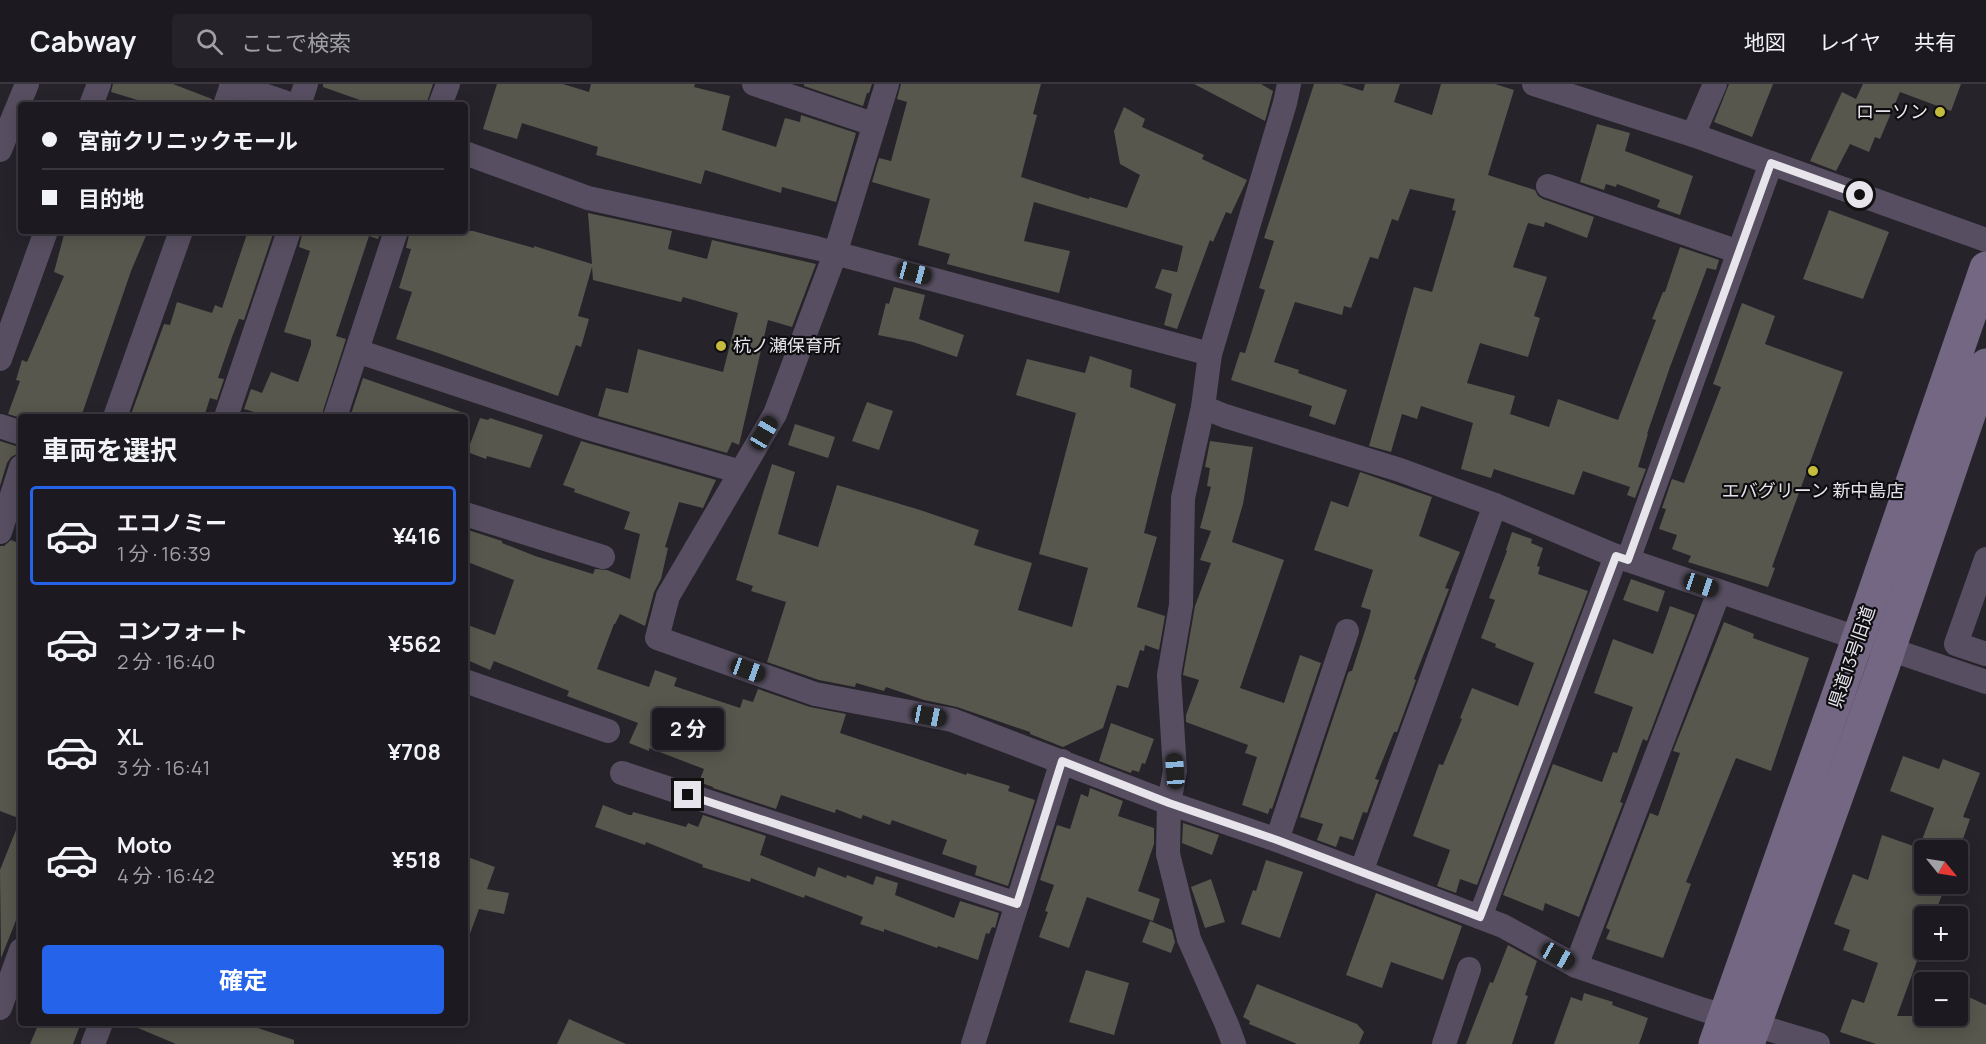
<!DOCTYPE html>
<html lang="ja">
<meta charset="utf-8">
<style>
body{margin:0;font-family:Manrope,"Noto Sans JP",sans-serif;background:#252329;color:#f1f3f6;height:100vh;display:flex;flex-direction:column;font-size:22px;white-space:nowrap}
*{box-sizing:border-box;margin:0}
p{font-size:20px;color:#a0a1a5}
.icon{flex:none;width:33px;height:33px;fill:none;stroke:currentColor;stroke-width:2;stroke-linecap:round;stroke-linejoin:round}
.map{position:relative;flex:1;overflow:hidden}
.sheet{position:absolute;left:18px;top:330px;width:450px;height:612px;display:flex;flex-direction:column;background:#1c1a20;border-radius:6px;box-shadow:0 3px 15px #0003,0 0 0 2px #3a383e}
.sheet>*{flex:none}
.banner{position:absolute;left:18px;top:18px;width:450px;height:132px;border-radius:6px;box-shadow:0 3px 15px #0003,0 0 0 2px #3a383e;display:grid;align-content:center;height:132px;padding:0 24px;background:#1c1a20}
.needle{width:39px;rotate:120deg}
.tools{position:absolute;left:1914px;top:756px;display:grid;gap:12px}
.tools a{display:grid;place-items:center;width:54px;height:54px;border-radius:6px;background:#1c1a20;box-shadow:0 3px 15px #0003,0 0 0 2px #3a383e;font-size:30px}
.end{position:absolute;width:27px;height:27px;margin:-14px;border:8px solid #e7e5eb;background:#111;box-shadow:0 0 0 3px #111}
.from{border-radius:50%}
.bubble{position:absolute;height:42px;border-radius:6px;background:#1c1a20;box-shadow:0 3px 15px #0003,0 0 0 2px #3a383e;font-size:20px;font-weight:700;line-height:42px;text-align:center}
.car{position:absolute;width:18px;height:36px;margin:-18px -9px;border-radius:8px;box-shadow:0 0 4px 2px #0007;background:linear-gradient(#222 24%,#8ab4d8 0 40%,#222 0 76%,#8ab4d8 0 86%,#222 0)}
.banner b{display:flex;align-items:center;gap:21px;height:57px;font-size:22px}
.banner b+b{border-top:2px solid #3a383e}
.banner i{width:15px;height:15px;background:#f1f3f6}
ul{padding:0;list-style:none}
li{display:flex;align-items:center;gap:18px;height:99px;margin:0 12px 9px;padding:0 12px;border:3px solid transparent;border-radius:6px}
li div{flex:1}
li b{display:block;font-size:22px}
li em{font-style:normal;font-weight:700}
li.current{border-color:#2563eb}
li>.icon{width:54px;height:54px;stroke-width:1.5}
h2{padding:0 24px;font-size:27px;line-height:72px}
.button{display:flex;gap:12px;margin-top:auto;padding:12px 24px}
.button a{flex:1;height:69px;border-radius:6px;background:#2563eb;color:#fff;font-size:24px;font-weight:700;line-height:69px;text-align:center}
header{display:flex;align-items:center;gap:36px;box-sizing:border-box;height:84px;padding:0 30px;background:#1c1a20;border-bottom:2px solid #3a383e}
header strong{font-size:28px}
nav{display:flex;gap:33px;margin-inline-start:auto;font-size:21px}
.search{width:420px;height:54px;background:#252329;display:flex;align-items:center;gap:15px;box-sizing:border-box;padding:0 21px;border-radius:6px;color:#a0a1a5;font-size:22px}
.map>svg:first-child{display:block}
.building{fill:#57574d}
.lines{fill:none;stroke-linecap:round;stroke-linejoin:round}
.street{stroke:#574f61;stroke-width:24}
.secondary{stroke:#736783;stroke-width:33}
.route{stroke:#e7e5eb;stroke-width:8}
.poi-dot{fill:#c5bc3d;stroke:#0e0d10;stroke-width:2}
.labels{text-anchor:middle;stroke-width:4.5;stroke-linejoin:round;paint-order:stroke}
.poi-label{font-size:18px;fill:#e7e5eb;stroke:#0e0d10;text-anchor:end}
.street-label{font-size:18px;fill:#e7e5eb;stroke:#0e0d10}
</style>
<header>
<strong>Cabway</strong>
<div class="search"><svg class="icon" aria-label="search" viewBox="0 0 24 24"><circle cx="10" cy="10" r="6"/><path d="M15 15l6 6"/></svg>ここで検索</div>
<nav><a>地図</a><a>レイヤ</a><a>共有</a></nav>
</header>
<div class="map">
<svg width="1986" height="960" viewBox="0 0 1986 960">
<rect width="100%" height="100%" fill="#26232b"/>
<g class="building">
<path d="M113,0H173L212,15L211,21H154L111,8Z"/>
<path d="M323,0H433L426,21H374L323,3Z"/>
<path d="M497,0H563L589,8L591,0H695L694,3L730,12L722,46L776,63L785,34L800,38L801,31L856,49L836,118L782,103L781,109L705,86L701,100L596,71L598,63L522,39L517,55L483,45Z"/>
<path d="M804,0H872L869,9H867L863,22L804,2Z"/>
<path d="M901,0H1041L1033,30L1037,31L1021,93L1089,115V113L1127,124L1140,91L1120,80L1114,47L1124,23L1145,35L1142,43L1204,71L1202,75L1247,96L1231,130L1226,128L1213,158L1210,156L1177,245L1164,241L1172,210L1155,204L1162,185L1177,188L1183,162L1034,118L1024,157L1070,167L1059,209L947,180L950,170L918,161L930,115L872,98L879,74L891,77L907,18L897,15Z"/>
<path d="M1194,0H1261L1273,7L1265,37Z"/>
<path d="M1314,0H1341L1363,7L1365,0H1400L1394,18L1432,31L1441,0H1495L1514,6L1488,91L1535,106L1538,112L1543,115L1594,133L1587,154L1545,138L1544,143L1528,139L1513,183L1547,193L1534,232L1540,234L1528,273L1480,259L1467,299L1515,312L1510,330L1549,343L1558,315L1618,336L1656,236L1652,235L1663,208H1665L1680,163L1719,176L1716,186L1707,184L1670,283L1647,350H1648L1638,383L1646,385L1635,414L1627,411L1630,403L1583,387L1574,411L1494,385L1491,394L1461,385L1473,339L1421,322L1417,335L1402,330L1391,368L1369,362L1414,203L1432,208L1456,127L1452,126L1455,115L1410,105L1398,137L1392,135L1378,175L1370,173L1351,224L1344,222L1342,231L1295,218L1274,278L1299,286L1298,289L1347,306L1335,341L1309,332L1312,322L1231,296L1240,268L1245,269L1265,206L1259,204L1274,157L1264,154Z"/>
<path d="M1729,0H1773L1752,53L1714,38Z"/>
<path d="M1863,0H1961L1951,27L1900,8L1880,55L1875,53L1869,68L1850,60L1836,87L1810,77L1842,8L1856,15Z"/>
<path d="M1597,40L1630,49L1625,67L1693,92L1680,131L1657,123L1660,116L1617,100L1616,103L1606,100L1604,106L1580,98Z"/>
<path d="M1829,126L1889,148L1863,215L1803,195Z"/>
<path d="M588,129L672,147L668,165L707,175L712,156L816,180L792,243L768,236L739,361L732,358L727,369L598,332L606,304L628,309L638,265L723,288L738,229L683,213L681,218L593,196L592,183L578,232L589,235L581,263L576,261L558,312L438,269L396,255L412,208L399,204L411,165L406,164L410,147H473L534,164V162L592,180Z"/>
<path d="M65,147H148L131,187L81,333L21,334L8,330L20,297L16,296L22,276L27,278L64,192L54,188Z"/>
<path d="M248,147H274L244,236L239,235L232,253L218,294L224,295L217,316L210,314L204,333H130L164,240L170,241L177,218L212,229L215,221L222,224Z"/>
<path d="M303,147H381L378,155L369,152L336,252L346,255L321,333H271L244,325L251,305L262,309L271,288L298,298L311,261V256L284,248L310,167L299,163Z"/>
<path d="M894,203L925,211L919,235L964,251L957,273L913,258L878,251L886,219L889,220Z"/>
<path d="M1742,219L1775,232L1765,260L1843,288L1772,483L1775,484L1768,503L1688,478L1691,472L1672,465L1677,451L1659,445L1666,425L1662,424L1672,395L1684,399L1721,303L1713,300Z"/>
<path d="M1090,272L1132,286L1130,303L1176,320L1144,449L1157,453L1137,523L1165,532L1159,566L1145,561L1144,567L1140,566L1128,604L1117,601L1103,644L1063,663L1030,650V648L957,623L924,616L886,603L884,607L856,599L855,603L819,596L767,578L786,518L751,507L753,502L736,496L772,380L795,388L778,450L818,463L837,401L920,426L979,446L974,461L1032,479L1018,526L1072,543L1088,484L1039,470L1076,329L1016,311L1027,275L1085,289Z"/>
<path d="M363,294L467,330V333H350Z"/>
<path d="M867,318L893,327L879,366L852,357Z"/>
<path d="M480,334L488,336L490,334L543,351L530,384L487,372L486,375L467,368Z"/>
<path d="M795,340L835,353L828,374L788,361Z"/>
<path d="M0,357L19,363L17,370L11,373L7,379L0,402Z"/>
<path d="M581,357L716,396L703,424L679,418L665,463L668,464L661,495L654,508L645,542L620,530L615,540H614L597,585L649,603L655,586L677,594L674,602L740,624L743,615L753,618L758,605L810,623L846,630L840,649L966,691L967,689L1010,702L1008,707L1035,716L1008,802L975,791L977,782L942,770L947,756L892,736L890,741L863,731L861,735L836,725L835,729L781,711L776,725L713,704V703L699,698L704,685L649,664V667L629,659L638,639L567,612L569,607L494,577L490,586L465,575V540L495,551L514,496L465,477V445L502,457V459L535,472L593,490L595,485L607,486L630,495L640,450L624,445L630,428L574,408L575,405L563,401Z"/>
<path d="M1210,357L1253,363L1243,420L1232,458L1284,476L1240,604L1284,619L1300,571L1321,579L1272,725L1270,724L1268,730L1242,721L1257,673L1245,669L1248,661L1186,638V631L1199,596L1183,591L1195,522L1211,479L1200,476L1211,447L1200,444L1211,403L1207,402L1210,384L1205,383Z"/>
<path d="M1360,388L1432,413L1419,452L1460,468L1445,504L1449,505L1414,595L1416,596L1397,648H1394L1375,695L1379,696L1367,729L1363,728L1353,756L1340,752L1336,763L1317,756L1323,740L1300,733L1348,589L1350,587H1352L1369,534L1371,526L1361,523L1373,486L1314,466L1331,417L1348,423Z"/>
<path d="M1512,448L1532,455L1531,459L1543,464L1537,482L1540,483L1538,490L1588,507L1477,801L1460,795L1456,809L1437,802L1450,766L1413,752L1439,680L1443,681L1462,635L1460,634L1472,604L1518,622L1534,579L1495,563L1496,560L1481,554L1495,516L1489,514L1507,467L1506,466Z"/>
<path d="M11,456L21,460V735L0,727V462H4Z"/>
<path d="M1631,495L1665,507L1658,528L1623,516Z"/>
<path d="M1670,522L1695,531L1647,657L1643,655L1620,718L1623,719L1579,833L1545,819L1543,827L1503,811L1553,680L1602,698L1613,668L1617,669L1633,623L1594,609L1613,555L1653,570Z"/>
<path d="M1724,538L1754,550L1753,554L1809,574L1771,687L1736,674L1686,798L1691,800L1663,874L1606,855L1610,846L1606,844L1650,729L1658,732L1680,669L1673,667Z"/>
<path d="M1111,639L1154,655L1145,680L1142,679L1139,688L1132,686L1131,689L1099,677Z"/>
<path d="M1903,672L1939,685L1943,675L1980,689L1963,733L1970,735L1958,769V766H1924V800H1946L1934,832H1924V858L1897,932H1958V908L1986,921V960H1876L1840,948L1852,915L1864,919L1878,879L1843,866L1850,846L1834,840L1853,790L1868,796L1882,751L1919,764L1934,724L1890,707Z"/>
<path d="M1090,704L1123,717L1118,732L1154,744V760L1138,807L1160,815L1153,837L1087,813L1069,864L1039,853L1048,828L1045,827L1054,801L1040,796L1057,741L1070,745L1081,710L1088,713Z"/>
<path d="M603,721L629,731H632L633,728L686,743L688,739L698,743L703,731L766,752L760,771L815,793L818,783L846,794L847,791L873,801L876,792L898,799L895,811L954,834L960,817L999,829L995,844L992,843L989,850L986,849L978,876L938,862L937,864L884,845V848L860,840L863,833L805,811L804,814L751,794L750,798L702,783L703,781L646,758L645,761L595,743Z"/>
<path d="M20,736L21,824L1,874L0,786Z"/>
<path d="M1183,739L1219,751L1212,771L1182,759Z"/>
<path d="M465,772L495,783L487,805L509,809L504,830L479,825L467,858L465,857Z"/>
<path d="M1266,776L1303,788L1280,854L1241,840L1253,806L1256,807Z"/>
<path d="M1211,795L1225,838L1205,844L1191,803Z"/>
<path d="M1376,809L1462,842L1443,896L1391,878L1382,904L1346,891Z"/>
<path d="M1150,837L1172,846L1175,858L1171,869L1142,858Z"/>
<path d="M1508,861L1537,877L1525,911L1528,912L1512,960H1466L1490,898L1493,899Z"/>
<path d="M1086,886L1129,899L1114,951L1069,938Z"/>
<path d="M1257,900L1357,940L1364,948L1359,960H1297L1249,940L1250,937L1243,933Z"/>
<path d="M1584,909L1613,918L1612,921L1648,934L1639,960H1554L1571,913L1582,917Z"/>
<path d="M569,935L626,960H557Z"/>
<path d="M39,939H81L73,960H30Z"/>
<path d="M126,939H243L294,956V960H176Z"/>
</g>
<g class="lines">
<g class="street">
<path d="M231,0L293,21"/>
<path d="M754,0L873,40"/>
<path d="M887,0L835,170L775,330L668,512L657,554L815,610L952,636L1169,719L1277,756L1503,842L1576,882L1701,925L1818,960"/>
<path d="M1534,0L1693,51L1986,156"/>
<path d="M91,21L99,0"/>
<path d="M225,21L232,1"/>
<path d="M299,21L306,0"/>
<path d="M440,21L448,0"/>
<path d="M1693,51L1715,0"/>
<path d="M0,66L27,0"/>
<path d="M465,69L588,114L816,164L1210,270"/>
<path d="M1548,102L1739,168"/>
<path d="M357,267L588,344L741,388"/>
<path d="M0,275L46,147"/>
<path d="M1203,323L1225,332L1400,386L1495,421L1616,472L1986,598"/>
<path d="M115,333L181,147"/>
<path d="M226,333L289,147"/>
<path d="M335,333L396,147"/>
<path d="M0,342L21,349"/>
<path d="M465,430L603,473"/>
<path d="M0,448L21,383"/>
<path d="M1986,475L1956,560L1986,570"/>
<path d="M1628,476L1771,79"/>
<path d="M465,597L608,647"/>
<path d="M622,689L1017,820"/>
<path d="M1277,756L1347,547"/>
<path d="M1361,788L1495,421"/>
<path d="M1480,833L1616,472"/>
<path d="M1576,882L1719,508"/>
<path d="M0,924L21,866"/>
<path d="M93,960L101,939"/>
<path d="M973,960L1062,677"/>
<path d="M1234,960L1227,941L1189,855L1168,770L1169,719L1175,687L1169,591L1181,521L1183,414L1203,323L1210,270L1285,19L1289,0"/>
<path d="M1444,960L1469,885"/>
</g>
<g class="secondary">
<path d="M1715,960L1866,532L1986,184"/>
<path d="M1748,960L1882,586L1986,281"/>
</g>
</g>
<g class="lines">
<path class="route" d="M688,711L1017,820L1062,677L1169,719L1277,756L1480,833L1616,472L1628,476L1771,79L1860,111"/>
</g>
<g class="poi-dot">
<circle cx="1940" cy="28" r="6"/>
<circle cx="721" cy="262" r="6"/>
<circle cx="1813" cy="387" r="6"/>
</g>
<g class="labels">
<g class="poi-label">
<text x="1928" y="34">ローソン</text>
<text x="733" y="268" text-anchor="start">杭ノ瀬保育所</text>
<text x="1813" y="413" text-anchor="middle">エバグリーン 新中島店</text>
</g>
<g class="street-label">
<text transform="translate(1852 573) rotate(-71)" y="6">県道13号旧道</text>
</g>
</g>
</svg>
<div class="tools">
<a><svg class="needle" viewBox="-14 -14 28 28"><path d="M0-13l5 13h-10z" fill="#e53935"/><path d="M0 13l5-13h-10z" fill="#a0a1a5"/></svg></a>
<a>+</a>
<a>−</a>
</div>
<i class="end from" style="left:1860px;top:111px"></i>
<i class="end" style="left:688px;top:711px"></i>
<div class="bubble" style="left:652px;top:624px;width:72px">2 分</div>
<i class="car" style="left:914px;top:189px;rotate:105deg"></i>
<i class="car" style="left:764px;top:349px;rotate:30deg"></i>
<i class="car" style="left:1701px;top:501px;rotate:109deg"></i>
<i class="car" style="left:748px;top:586px;rotate:110deg"></i>
<i class="car" style="left:929px;top:632px;rotate:101deg"></i>
<i class="car" style="left:1175px;top:687px;rotate:356deg"></i>
<i class="car" style="left:1558px;top:872px;rotate:119deg"></i>
<div class="banner">
<b><i class="from"></i>宮前クリニックモール</b>
<b><i></i>目的地</b>
</div>
<section class="sheet">
<h2>車両を選択</h2>
<ul>
<li class="current"><svg class="icon" aria-label="car" viewBox="0 0 24 24"><path d="M5 17H2v-5l4-1 3-4h7l3 4 3 1v5h-3M9 17h6M6 11h13"/><circle cx="7" cy="17" r="2"/><circle cx="17" cy="17" r="2"/></svg><div><b>エコノミー</b><p>1 分 · 16:39</p></div><em>¥416</em></li>
<li><svg class="icon" aria-label="car" viewBox="0 0 24 24"><path d="M5 17H2v-5l4-1 3-4h7l3 4 3 1v5h-3M9 17h6M6 11h13"/><circle cx="7" cy="17" r="2"/><circle cx="17" cy="17" r="2"/></svg><div><b>コンフォート</b><p>2 分 · 16:40</p></div><em>¥562</em></li>
<li><svg class="icon" aria-label="car" viewBox="0 0 24 24"><path d="M5 17H2v-5l4-1 3-4h7l3 4 3 1v5h-3M9 17h6M6 11h13"/><circle cx="7" cy="17" r="2"/><circle cx="17" cy="17" r="2"/></svg><div><b>XL</b><p>3 分 · 16:41</p></div><em>¥708</em></li>
<li><svg class="icon" aria-label="car" viewBox="0 0 24 24"><path d="M5 17H2v-5l4-1 3-4h7l3 4 3 1v5h-3M9 17h6M6 11h13"/><circle cx="7" cy="17" r="2"/><circle cx="17" cy="17" r="2"/></svg><div><b>Moto</b><p>4 分 · 16:42</p></div><em>¥518</em></li>
</ul>
<div class="button"><a>確定</a></div>
</section>
</div>
